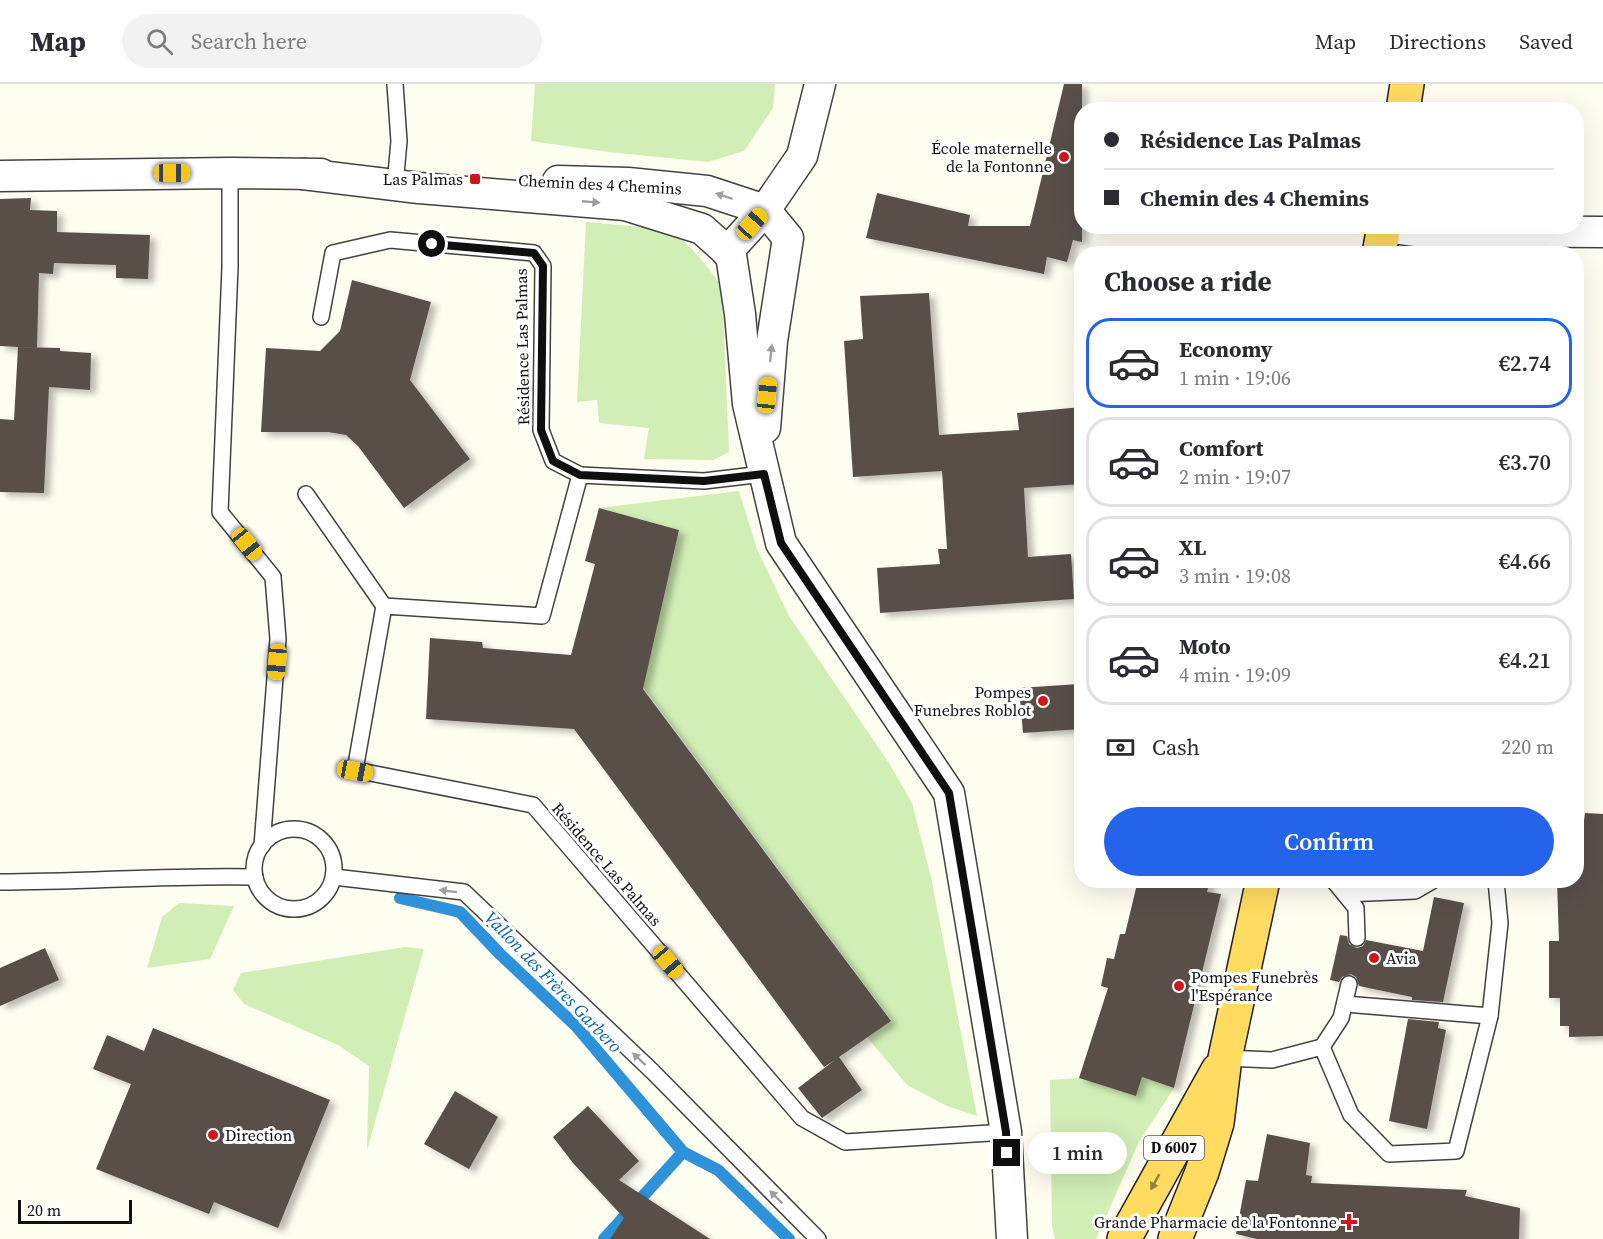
<!DOCTYPE html>
<meta charset="utf-8">
<style>
body{margin:0;font-family:"Source Serif 4",serif;background:#f2f2f3;color:#2b2b33;height:100vh;display:flex;flex-direction:column;font-size:22px;white-space:nowrap}
*{box-sizing:border-box;margin:0}
p{font-size:20px;color:#7c7c81}
.icon{flex:none;width:33px;height:33px;fill:none;stroke:currentColor;stroke-width:2;stroke-linecap:round;stroke-linejoin:round}
.map{position:relative;flex:1;overflow:hidden}
.sheet{position:absolute;left:1074px;top:162px;width:510px;height:642px;display:flex;flex-direction:column;background:#fff;border-radius:24px;box-shadow:0 6px 24px #0002}
.sheet>*{flex:none}
.hud{position:absolute;left:1074px;top:18px;width:510px;height:132px;border-radius:24px;box-shadow:0 6px 24px #0002;display:grid;align-content:center;height:132px;padding:0 30px;background:#fff}
.scale{position:absolute;left:18px;bottom:15px;width:114px;box-sizing:border-box;padding-left:6px;border:3px solid #0f0f0f;border-top:0;font-size:16px;line-height:21px;white-space:nowrap;color:#0f0f0f;-webkit-text-stroke:4px #fff;paint-order:stroke}
.end{position:absolute;width:27px;height:27px;margin:-14px;border:8px solid #0f0f0f;background:#fff;box-shadow:0 0 0 3px #fff}
.from{border-radius:50%}
.bubble{position:absolute;height:42px;border-radius:21px;background:#fff;box-shadow:0 6px 24px #0002;font-size:20px;font-weight:600;line-height:42px;text-align:center}
.car{position:absolute;width:18px;height:36px;margin:-18px -9px;border-radius:8px;box-shadow:0 0 4px 2px #0007;background:linear-gradient(#f5c518 24%,#345 0 40%,#f5c518 0 76%,#345 0 86%,#f5c518 0)}
.hud b{display:flex;align-items:center;gap:21px;height:57px;font-size:22px}
.hud b+b{border-top:2px solid #e1e1e2}
.hud i{width:15px;height:15px;background:#2b2b33}
ul{padding:0;list-style:none}
li{display:flex;align-items:center;gap:18px;height:90px;margin:0 12px 9px;padding:0 18px;border:3px solid #e1e1e2;border-radius:24px}
li div{flex:1}
li b{display:block;font-size:22px}
li em{font-style:normal;font-weight:600}
li.active{border-color:#2563eb}
li>.icon{width:54px;height:54px;stroke-width:1.5}
h2{padding:0 30px;font-size:27px;line-height:72px}
.pay{display:flex;align-items:center;gap:15px;height:66px;padding:0 30px;font-size:22px}
.pay p{margin-inline-start:auto}
.action{display:flex;gap:12px;margin-top:auto;padding:12px 30px}
.action a{flex:1;height:69px;border-radius:36px;background:#2563eb;color:#fff;font-size:24px;font-weight:600;line-height:69px;text-align:center}
header{display:flex;align-items:center;gap:36px;box-sizing:border-box;height:84px;padding:0 30px;background:#fff;border-bottom:2px solid #e1e1e2}
header strong{font-size:28px}
nav{display:flex;gap:33px;margin-inline-start:auto;font-size:21px}
.search{width:420px;height:54px;background:#f2f2f3;display:flex;align-items:center;gap:15px;box-sizing:border-box;padding:0 21px;border-radius:33px;color:#7c7c81;font-size:22px}
.map>svg:first-child{display:block}
.green{fill:#d1eeb5}
.lines{fill:none;stroke-linecap:round;stroke-linejoin:round}
.stream{stroke:#2e92db;stroke-width:12}
.building{fill:#59504a;filter:url(#shadow)}
.lane-casing{stroke:#424242;stroke-width:18}
.street-casing{stroke:#424242;stroke-width:33}
.primary-casing{stroke:#202020;stroke-width:36}
.lane{stroke:#fff;stroke-width:15}
.street{stroke:#fff;stroke-width:30}
.primary{stroke:#ffdc60;stroke-width:33}
.oneway{fill:#9f9f9f}
.oneway2{fill:#93803c}
.route{stroke:#0f0f0f;stroke-width:8}
.poi-dot{fill:#ce171c;stroke:#fff;stroke-width:2}
.labels{text-anchor:middle;stroke-width:6;stroke-linejoin:round;paint-order:stroke}
.shield{fill:#fff;stroke:#575757;stroke-width:1.5}
.shield-label{font-size:15px;font-weight:bold;fill:#0f0f0f}
.poi-label{font-size:16px;fill:#0f0f0f;stroke:#fff;text-anchor:end}
.street-label{font-size:16px;fill:#0f0f0f;stroke:#fff}
.water-label{font-size:18px;font-style:italic;fill:#0a63ae;stroke:#fff}
</style>
<header>
<strong>Map</strong>
<div class="search"><svg class="icon" aria-label="search" viewBox="0 0 24 24"><circle cx="10" cy="10" r="6"/><path d="M15 15l6 6"/></svg>Search here</div>
<nav><a>Map</a><a>Directions</a><a>Saved</a></nav>
</header>
<div class="map">
<svg width="1603" height="1155" viewBox="0 0 1603 1155">
<defs>
<filter id="shadow"><feDropShadow dx="6" dy="4" stdDeviation="3" flood-color="#0004"/></filter>
</defs>
<rect width="100%" height="100%" fill="#fffcf0"/>
<g class="green">
<path d="M535,0H775L773,24L744,67L708,78L609,68L531,57Z"/>
<path d="M586,138L654,144L683,156L700,174L722,202L729,368L713,376L644,375L649,344L599,339L597,316L577,318Z"/>
<path d="M739,407L757,465L789,532L889,679L912,719L931,793L977,1032L947,1022L907,1001L867,953L891,936L643,603L679,446L599,424Z"/>
<path d="M179,819L234,822L210,875L147,884L162,833Z"/>
<path d="M405,863L424,865L367,1066L369,982L338,961L244,920L233,906L241,889Z"/>
<path d="M1142,993L1174,1004L1139,1058L1096,1155H1055L1052,1142L1050,996L1079,994L1125,1008L1136,1009Z"/>
</g>
<g class="lines">
<g class="stream">
<path d="M400,814L460,828L500,870L577,943L683,1068"/>
<path d="M604,1155L683,1068L718,1086L789,1155"/>
</g>
</g>
<g class="building">
<path d="M1064,0H1082V158L1073,156L1067,178L1047,173L1044,190L866,154L877,109L970,131L968,142H1030Z"/>
<path d="M31,114L30,126L57,127V148L150,151L148,195L116,194V181L54,179L53,190L39,189L37,264L0,262V115Z"/>
<path d="M352,196L431,218L410,296L470,375L404,424L358,362L346,351L328,348H261L266,264L320,267L340,247Z"/>
<path d="M929,209L939,351L1019,346L1017,329L1082,323V400L1024,404L1028,473L1071,470L1074,515L880,529L877,484L940,480L938,465H947L942,387L853,393L844,257L863,255L860,212Z"/>
<path d="M18,263L60,264V267L91,269L90,306L49,303L44,409L0,408V335L14,336Z"/>
<path d="M599,424L679,446L643,605L891,937L839,973L862,1006L822,1034L798,1004L835,976L824,983L574,645L426,635L430,554L482,558L483,564L571,571L595,480L585,477Z"/>
<path d="M1079,600L1082,645L1023,649L1019,604Z"/>
<path d="M1585,729L1603,730V952L1569,953V942H1560V914H1549V857H1559L1557,796H1576Z"/>
<path d="M1138,796H1210L1207,808L1221,810L1174,1004L1142,993L1136,1012L1079,994L1108,904L1101,902L1107,874L1114,875L1120,850H1125Z"/>
<path d="M1434,813L1464,819L1443,918L1412,916V913L1359,902L1356,893L1351,890L1342,893L1339,898L1330,896L1340,851L1347,852L1349,860L1357,864L1363,862L1366,856L1423,867Z"/>
<path d="M45,864L59,896L0,922V884Z"/>
<path d="M1408,935L1439,938L1438,944L1446,946L1427,1045L1389,1037Z"/>
<path d="M153,944L330,1016L278,1144L214,1118L209,1130L96,1085L131,1000L93,985L107,951L144,967Z"/>
<path d="M455,1007L498,1033L469,1085L424,1060Z"/>
<path d="M588,1022L639,1077L619,1096L710,1155H610L624,1134L573,1079L553,1053Z"/>
<path d="M1267,1050L1310,1059L1306,1091L1312,1092L1311,1099L1467,1106L1465,1112L1520,1124L1519,1155H1257L1236,1150L1246,1096L1258,1097Z"/>
</g>
<g class="lines">
<defs>
<g id="lane">
<path d="M230,89V183L220,428L273,493L278,555L262,762"/>
<path d="M395,101L399,57L395,0"/>
<path d="M321,233L333,169L390,156L534,169L543,182L541,346L553,377L580,391"/>
<path d="M763,390L704,397L580,391L542,532L384,522L355,686L533,721L802,1034L845,1058L1006,1048"/>
<path d="M306,410L384,522"/>
<circle cx="294" cy="785" r="40"/>
<path d="M334,793L464,808L652,987L818,1155"/>
<path d="M1333,796L1356,824L1357,854"/>
<path d="M0,798C85,798 170,791 255,793"/>
<path d="M1345,810L1415,807L1434,796"/>
<path d="M1345,920L1490,932"/>
<path d="M1322,963L1351,1031L1389,1070L1456,1067L1490,932L1500,839L1496,797L1493,796"/>
<path d="M1225,974L1272,976L1322,963L1341,934L1349,900"/>
</g>
<g id="street">
<path d="M303,90L419,104L625,121L702,145L731,171L740,230L748,320L781,459L949,709L1006,1048L1012,1155"/>
<path d="M0,92L230,89L321,90"/>
<path d="M558,97L628,99L707,107L765,126L788,154L772,257L765,344"/>
<path d="M1384,143L1414,147L1603,148"/>
<path d="M727,168L765,126L802,72L820,0"/>
</g>
<g id="primary">
<path d="M1403,26L1407,0"/>
<path d="M1379,170L1384,142"/>
<path d="M1124,1155L1218,986"/>
<path d="M1175,1155L1202,1088L1217,1039L1225,974L1263,796"/>
</g>
</defs>
<use href="#lane" class="lane-casing"/>
<use href="#street" class="street-casing"/>
<use href="#primary" class="primary-casing"/>
<use href="#lane" class="lane"/>
<use href="#street" class="street"/>
<use href="#primary" class="primary"/>
</g>
<defs><path id="oneway-solid" d="M-6-.8H1V-3.2L6.5 0L1 3.2V.8H-6Z" transform="scale(1.5)"/></defs>
<g class="oneway">
<use href="#oneway-solid" transform="translate(724 112) rotate(-162)"/>
<use href="#oneway-solid" transform="translate(591 118) rotate(5)"/>
<use href="#oneway-solid" transform="translate(771 269) rotate(-84)"/>
<use href="#oneway-solid" transform="translate(448 807) rotate(-173)"/>
<use href="#oneway-solid" transform="translate(639 975) rotate(-137)"/>
<use href="#oneway-solid" transform="translate(776 1113) rotate(-135)"/>
</g>
<use class="oneway2" href="#oneway-solid" transform="translate(1155 1098) rotate(119)"/>
<g class="lines">
<path class="route" d="M432,160L534,169L543,182L541,346L553,377L580,391L704,397L764,390L781,459L949,709L1006,1048L1007,1069"/>
</g>
<g class="poi-dot">
<circle cx="1064" cy="73" r="6"/>
<rect x="469" y="89" width="12" height="12" rx="3"/>
<circle cx="1043" cy="617" r="6"/>
<circle cx="1374" cy="874" r="6"/>
<circle cx="1179" cy="902" r="6"/>
<circle cx="213" cy="1051" r="6"/>
<path d="M1346 1129h6v6h6v6h-6v6h-6v-6h-6v-6h6z"/>
</g>
<g class="labels">
<rect class="shield" x="1144" y="1052" width="60" height="24" rx="4.5"/>
<g class="shield-label">
<text x="1174" y="1069">D 6007</text>
</g>
<g class="poi-label">
<text x="1052" y="70">École maternelle<tspan x="1052" dy="18">de la Fontonne</tspan></text>
<text x="463" y="101">Las Palmas</text>
<text x="1031" y="614">Pompes<tspan x="1031" dy="18">Funebres Roblot</tspan></text>
<text x="1386" y="880" text-anchor="start">Avia</text>
<text x="1191" y="899" text-anchor="start">Pompes Funebrès<tspan x="1191" dy="18">l'Espérance</tspan></text>
<text x="225" y="1057" text-anchor="start">Direction</text>
<text x="1337" y="1144">Grande Pharmacie de la Fontonne</text>
</g>
<g class="street-label">
<text transform="translate(600 100) rotate(3)" y="6">Chemin des 4 Chemins</text>
<text transform="translate(522 263) rotate(-91)" y="6">Résidence Las Palmas</text>
<text transform="translate(607 780) rotate(49)" y="6">Résidence Las Palmas</text>
</g>
<g class="water-label">
<text transform="translate(553 898) rotate(46)" y="6">Vallon des Frères Garbero</text>
</g>
</g>
</svg>
<div class="scale">20 m</div>
<i class="end from" style="left:432px;top:160px"></i>
<i class="end" style="left:1007px;top:1069px"></i>
<div class="bubble" style="left:1028px;top:1048px;width:99px">1 min</div>
<i class="car" style="left:172px;top:89px;rotate:90deg"></i>
<i class="car" style="left:752px;top:140px;rotate:42deg"></i>
<i class="car" style="left:767px;top:311px;rotate:6deg"></i>
<i class="car" style="left:247px;top:460px;rotate:141deg"></i>
<i class="car" style="left:277px;top:578px;rotate:185deg"></i>
<i class="car" style="left:355px;top:687px;rotate:101deg"></i>
<i class="car" style="left:668px;top:878px;rotate:140deg"></i>
<div class="hud">
<b><i class="from"></i>Résidence Las Palmas</b>
<b><i></i>Chemin des 4 Chemins</b>
</div>
<section class="sheet">
<h2>Choose a ride</h2>
<ul>
<li class="active"><svg class="icon" aria-label="car" viewBox="0 0 24 24"><path d="M5 17H2v-5l4-1 3-4h7l3 4 3 1v5h-3M9 17h6M6 11h13"/><circle cx="7" cy="17" r="2"/><circle cx="17" cy="17" r="2"/></svg><div><b>Economy</b><p>1 min · 19:06</p></div><em>€2.74</em></li>
<li><svg class="icon" aria-label="car" viewBox="0 0 24 24"><path d="M5 17H2v-5l4-1 3-4h7l3 4 3 1v5h-3M9 17h6M6 11h13"/><circle cx="7" cy="17" r="2"/><circle cx="17" cy="17" r="2"/></svg><div><b>Comfort</b><p>2 min · 19:07</p></div><em>€3.70</em></li>
<li><svg class="icon" aria-label="car" viewBox="0 0 24 24"><path d="M5 17H2v-5l4-1 3-4h7l3 4 3 1v5h-3M9 17h6M6 11h13"/><circle cx="7" cy="17" r="2"/><circle cx="17" cy="17" r="2"/></svg><div><b>XL</b><p>3 min · 19:08</p></div><em>€4.66</em></li>
<li><svg class="icon" aria-label="car" viewBox="0 0 24 24"><path d="M5 17H2v-5l4-1 3-4h7l3 4 3 1v5h-3M9 17h6M6 11h13"/><circle cx="7" cy="17" r="2"/><circle cx="17" cy="17" r="2"/></svg><div><b>Moto</b><p>4 min · 19:09</p></div><em>€4.21</em></li>
</ul>
<div class="pay"><svg class="icon" aria-label="cash" viewBox="0 0 24 24"><path d="M3 7h18v10H3z"/><circle cx="12" cy="12" r="2"/></svg>Cash<p>220 m</p></div>
<div class="action"><a>Confirm</a></div>
</section>
</div>
